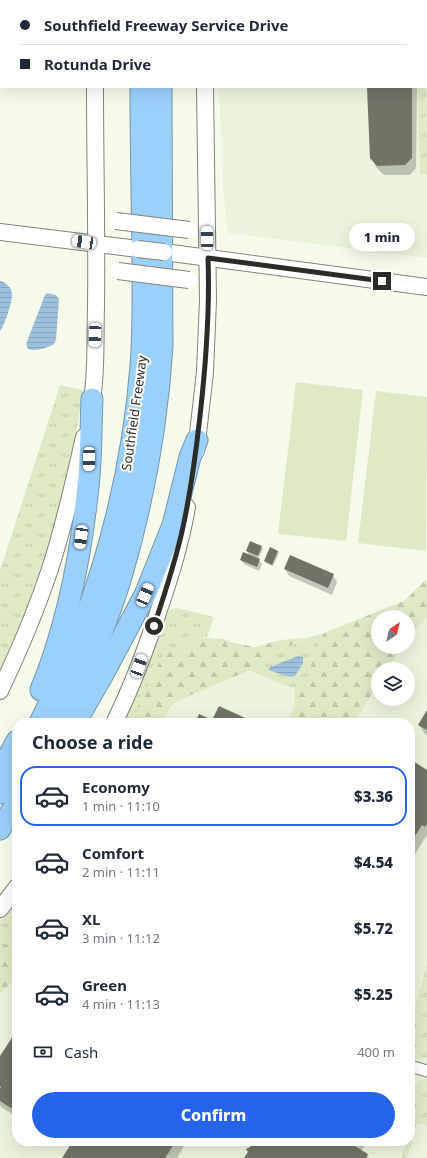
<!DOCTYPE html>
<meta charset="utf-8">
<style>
body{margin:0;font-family:"Noto Sans",sans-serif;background:#f2f2f3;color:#1f2937;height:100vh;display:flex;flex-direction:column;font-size:15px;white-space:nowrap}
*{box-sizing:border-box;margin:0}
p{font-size:13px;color:#747a83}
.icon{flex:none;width:22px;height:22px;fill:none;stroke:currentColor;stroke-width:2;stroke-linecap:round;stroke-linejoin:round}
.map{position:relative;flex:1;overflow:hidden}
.sheet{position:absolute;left:12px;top:718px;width:403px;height:428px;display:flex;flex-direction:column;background:#fff;border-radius:16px;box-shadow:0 4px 16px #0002}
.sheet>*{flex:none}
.hud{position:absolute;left:0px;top:0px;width:427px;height:88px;box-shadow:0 4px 16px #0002;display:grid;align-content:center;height:88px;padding:0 20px;background:#fff}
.needle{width:26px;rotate:35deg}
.controls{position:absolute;left:371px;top:610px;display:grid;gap:8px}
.controls a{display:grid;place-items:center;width:44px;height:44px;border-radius:50%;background:#fff;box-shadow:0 4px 16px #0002;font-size:20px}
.end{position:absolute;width:18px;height:18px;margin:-9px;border:5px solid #2a2c26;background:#fff;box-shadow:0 0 0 2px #fff}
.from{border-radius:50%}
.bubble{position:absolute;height:28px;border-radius:14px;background:#fff;box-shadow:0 4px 16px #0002;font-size:13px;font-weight:800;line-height:28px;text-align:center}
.car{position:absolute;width:12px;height:24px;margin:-12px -6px;border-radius:5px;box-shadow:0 0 3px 1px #0007;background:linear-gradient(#fff 24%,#345 0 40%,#fff 0 76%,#345 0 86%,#fff 0)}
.hud b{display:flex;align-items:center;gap:14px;height:38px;font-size:15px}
.hud b+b{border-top:1px solid #e0e1e3}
.hud i{width:10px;height:10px;background:#1f2937}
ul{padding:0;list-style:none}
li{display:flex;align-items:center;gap:12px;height:60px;margin:0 8px 6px;padding:0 12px;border:2px solid transparent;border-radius:16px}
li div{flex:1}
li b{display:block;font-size:15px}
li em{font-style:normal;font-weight:800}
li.active{border-color:#2563eb}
li>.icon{width:36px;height:36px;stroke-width:1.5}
h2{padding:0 20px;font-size:18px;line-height:48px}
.pay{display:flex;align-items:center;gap:10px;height:44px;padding:0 20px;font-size:15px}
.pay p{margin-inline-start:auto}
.cta{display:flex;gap:8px;margin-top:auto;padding:8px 20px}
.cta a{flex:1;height:46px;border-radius:24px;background:#2563eb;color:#fff;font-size:16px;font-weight:800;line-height:46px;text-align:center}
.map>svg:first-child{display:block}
.built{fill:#ecf3dc;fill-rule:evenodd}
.grass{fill:url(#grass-tufts)}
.forest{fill:url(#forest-firs)}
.garden{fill:#dfe9c6}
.water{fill:url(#water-rules)}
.shadow{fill:#0003}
.building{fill:#707366}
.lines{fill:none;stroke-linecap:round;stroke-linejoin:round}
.minor-casing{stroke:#818577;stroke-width:13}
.secondary-casing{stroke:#818577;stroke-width:18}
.motorway-casing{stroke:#7397b0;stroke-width:23}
.minor{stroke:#fff;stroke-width:11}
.secondary{stroke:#fff;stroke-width:16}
.motorway{stroke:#9bd0fb;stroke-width:21}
.secondary-bridge-casing{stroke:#818577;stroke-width:18;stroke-linecap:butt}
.secondary-bridge{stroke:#fff;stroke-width:16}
.route{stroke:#2a2c26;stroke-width:5}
.labels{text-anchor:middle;stroke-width:4;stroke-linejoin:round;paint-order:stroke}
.street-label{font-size:13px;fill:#2a2c26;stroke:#fff}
</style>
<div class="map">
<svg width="427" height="1158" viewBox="0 0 427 1158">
<defs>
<pattern id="grass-tufts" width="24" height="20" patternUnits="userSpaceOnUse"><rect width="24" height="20" fill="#dfe9c6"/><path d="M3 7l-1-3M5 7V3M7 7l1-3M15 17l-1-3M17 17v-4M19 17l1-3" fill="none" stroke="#c0c8aa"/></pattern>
<pattern id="forest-firs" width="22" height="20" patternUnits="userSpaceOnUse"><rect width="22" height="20" fill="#dfe9c6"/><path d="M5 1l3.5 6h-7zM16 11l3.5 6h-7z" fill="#c0c8aa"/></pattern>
<pattern id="water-rules" width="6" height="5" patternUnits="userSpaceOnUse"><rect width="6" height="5" fill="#9ec0dc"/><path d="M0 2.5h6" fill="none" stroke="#88a5bd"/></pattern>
</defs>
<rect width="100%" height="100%" fill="#f6faeb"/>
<g class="built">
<path d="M217,0H427V258L228,233L223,189L219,87H426V1Z"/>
<path d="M427,579V1158H0V917L17,896V1141H410V723H125L305,638L324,633L404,601ZM378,617H408V647H378ZM378,669H408V699H378Z"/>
</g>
<g class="grass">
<path d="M426,65L427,174H420L417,87H426Z"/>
<path d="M60,385L83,390L68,484L45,563L26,617L0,675V571Z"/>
<path d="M178,608L214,617L207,637C183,636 191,648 179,660H175L135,714L130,723H120L165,615L170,609Z"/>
<path d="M324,633L312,663L307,679L294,689L251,671C272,652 297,640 324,633Z"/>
<path d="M17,897V925L10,941L0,947V920Z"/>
<path d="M427,965V1058L414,1059L410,1058V1007L415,1008Z"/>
<path d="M427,1079V1120L426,1125L417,1123L407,1158H401L407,1141H410V1130L415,1113L410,1111C410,1101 412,1088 420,1080Z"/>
</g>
<g class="forest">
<path d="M427,579V618L424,620L408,637V617H378V647H401L387,669H378V684L354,723H287L295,704L294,689L307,679L312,663L324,633L404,601Z"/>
<path d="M197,637L224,639L231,642L254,647L281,640L305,638C295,643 285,647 275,653C264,659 255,670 243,673L177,701L170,707L163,723H130L166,649L168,648L171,650L175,660H179C188,652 185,642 197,637Z"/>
<path d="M17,925V973L10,984L0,993V947L10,941Z"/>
</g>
<g class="garden">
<path d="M296,382L363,390L346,541L278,534Z"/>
<path d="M376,391L427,397L426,551L358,543Z"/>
</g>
<g class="water">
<path d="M0,281C6,282 12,288 12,294C13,300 4,327 0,331Z"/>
<path d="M47,293L56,295L59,299L56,340L53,345C45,348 36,352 28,349L26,344L45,295Z"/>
<path d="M298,656L303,657V663L295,676L290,677L268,670L270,667Z"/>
</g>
<g class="shadow">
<rect x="367" y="0" width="46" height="1"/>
<path d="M418,0H427V53H426V1Z"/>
<path d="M368,87H417L416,168L410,175H384L376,167L371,157Z"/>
<path d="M251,542L262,547L263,549L258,559L262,564L259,571L244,564L241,560L249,555L247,551Z"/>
<path d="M277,551L279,553L273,566L266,563L265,561Z"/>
<path d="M285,569L333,575L337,582L332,595L289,576Z"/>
<path d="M427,712V736L425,734L419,725Z"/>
<path d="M410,760L427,771V835L410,862Z"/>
<path d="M17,1032V1117L1,1107L0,1105V1058Z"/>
<path d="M74,1141H187L177,1158H63Z"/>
<path d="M255,1141H363L365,1145L361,1151L367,1155L369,1158H245Z"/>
</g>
<g class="building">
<path d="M367,87H412V158L405,165L377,166L370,158Z"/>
<path d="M250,541L262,546L258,556L246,551Z"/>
<path d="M270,547L278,551L272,565L264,561Z"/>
<path d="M243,552L260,559L257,567L240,560Z"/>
<path d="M290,555L334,574L328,588L284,569Z"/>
<path d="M219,706L254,722L253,723H195L199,714L212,720Z"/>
<path d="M427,710V730L418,725Z"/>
<path d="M410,759L427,770V824L425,827L422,825L410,844Z"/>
<path d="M17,1030V1112L0,1101V1089L1,1087L0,1086V1056Z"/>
<path d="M73,1141H176L165,1158H62Z"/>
<path d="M253,1141H356L353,1145L368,1154L366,1158H244L248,1152L246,1149L250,1147Z"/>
</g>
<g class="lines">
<defs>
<path id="minor" d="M410,1066L427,1071"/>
<g id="secondary">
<path d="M205,0V1"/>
<path d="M0,232L138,249"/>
<path d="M164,252L427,287"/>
<path d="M90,410C97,379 95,339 96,307C97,233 95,160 95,87"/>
<path d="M196,451L205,372L208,300L205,87"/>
<path d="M0,691C19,651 36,611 50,569C64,526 74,482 84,437"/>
<path d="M114,723C129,693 141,662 152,630C166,590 180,549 187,507"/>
<path d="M0,909L17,887"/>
</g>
<g id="motorway">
<path d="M140,0V1"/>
<path d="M161,0V1"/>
<path d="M193,0V1"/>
<path d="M101,1V0"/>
<path d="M41,690C69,622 82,550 89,477C91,451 91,425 92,399"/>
<path d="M76,721L103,674L145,595L173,525L190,457L197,440"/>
<path d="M40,723C96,611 131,491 141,366C144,328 143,289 143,251C142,196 141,142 141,87"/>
<path d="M61,723C84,676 106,627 121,577C143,502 157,425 162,347L161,87"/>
<path d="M0,772L17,741"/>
<path d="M0,793L17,765"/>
<path d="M0,829L17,803"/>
</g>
</defs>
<use href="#minor" class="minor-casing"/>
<use href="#secondary" class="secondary-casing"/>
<use href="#motorway" class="motorway-casing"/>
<use href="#minor" class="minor"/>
<use href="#secondary" class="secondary"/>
<use href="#motorway" class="motorway"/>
<defs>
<g id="secondary-bridge">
<path d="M116,221L189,230"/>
<path d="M138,249L164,252"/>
<path d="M118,271L189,280"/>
</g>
</defs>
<use href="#secondary-bridge" class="secondary-bridge-casing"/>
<use href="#secondary-bridge" class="secondary-bridge"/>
</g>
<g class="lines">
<path class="route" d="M154,626C165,593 176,560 183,527C191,490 196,452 200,416C206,363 210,311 208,258L382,281"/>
</g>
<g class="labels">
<g class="street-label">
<text transform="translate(134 413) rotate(-82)" y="5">Southfield Freeway</text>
</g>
</g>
</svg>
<div class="controls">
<a><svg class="needle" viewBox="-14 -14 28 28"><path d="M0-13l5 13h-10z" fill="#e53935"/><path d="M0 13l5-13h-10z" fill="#747a83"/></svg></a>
<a><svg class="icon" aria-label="layers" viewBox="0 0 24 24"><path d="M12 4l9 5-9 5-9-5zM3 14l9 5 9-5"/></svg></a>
</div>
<i class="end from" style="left:154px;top:626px"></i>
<i class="end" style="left:382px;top:281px"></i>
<div class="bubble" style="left:349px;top:223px;width:66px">1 min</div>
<i class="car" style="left:207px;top:238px;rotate:359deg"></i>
<i class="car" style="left:84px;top:242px;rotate:278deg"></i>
<i class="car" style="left:95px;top:335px;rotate:182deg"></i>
<i class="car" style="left:89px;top:459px;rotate:181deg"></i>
<i class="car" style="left:81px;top:537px;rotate:188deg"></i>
<i class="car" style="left:145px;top:595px;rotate:23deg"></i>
<i class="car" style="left:139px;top:666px;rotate:20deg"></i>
<div class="hud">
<b><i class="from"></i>Southfield Freeway Service Drive</b>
<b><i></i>Rotunda Drive</b>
</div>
<section class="sheet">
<h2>Choose a ride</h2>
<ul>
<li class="active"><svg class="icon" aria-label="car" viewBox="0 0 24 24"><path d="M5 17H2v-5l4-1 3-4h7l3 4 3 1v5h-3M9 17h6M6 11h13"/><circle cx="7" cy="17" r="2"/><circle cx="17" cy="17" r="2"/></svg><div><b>Economy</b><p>1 min · 11:10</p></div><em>$3.36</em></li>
<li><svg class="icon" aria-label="car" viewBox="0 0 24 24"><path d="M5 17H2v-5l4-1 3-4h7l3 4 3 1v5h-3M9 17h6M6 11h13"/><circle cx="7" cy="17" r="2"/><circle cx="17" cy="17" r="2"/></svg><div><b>Comfort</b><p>2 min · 11:11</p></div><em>$4.54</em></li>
<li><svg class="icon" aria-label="car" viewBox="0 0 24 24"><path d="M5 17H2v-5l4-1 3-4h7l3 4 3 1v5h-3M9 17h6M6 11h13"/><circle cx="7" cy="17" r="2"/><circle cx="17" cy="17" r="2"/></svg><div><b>XL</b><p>3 min · 11:12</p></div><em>$5.72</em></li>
<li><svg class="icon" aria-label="car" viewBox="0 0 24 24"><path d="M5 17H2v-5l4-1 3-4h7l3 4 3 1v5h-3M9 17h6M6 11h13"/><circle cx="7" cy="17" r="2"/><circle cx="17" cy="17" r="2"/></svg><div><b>Green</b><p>4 min · 11:13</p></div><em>$5.25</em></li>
</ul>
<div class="pay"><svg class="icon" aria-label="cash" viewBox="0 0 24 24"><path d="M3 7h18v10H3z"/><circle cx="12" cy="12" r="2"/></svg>Cash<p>400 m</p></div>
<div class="cta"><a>Confirm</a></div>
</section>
</div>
